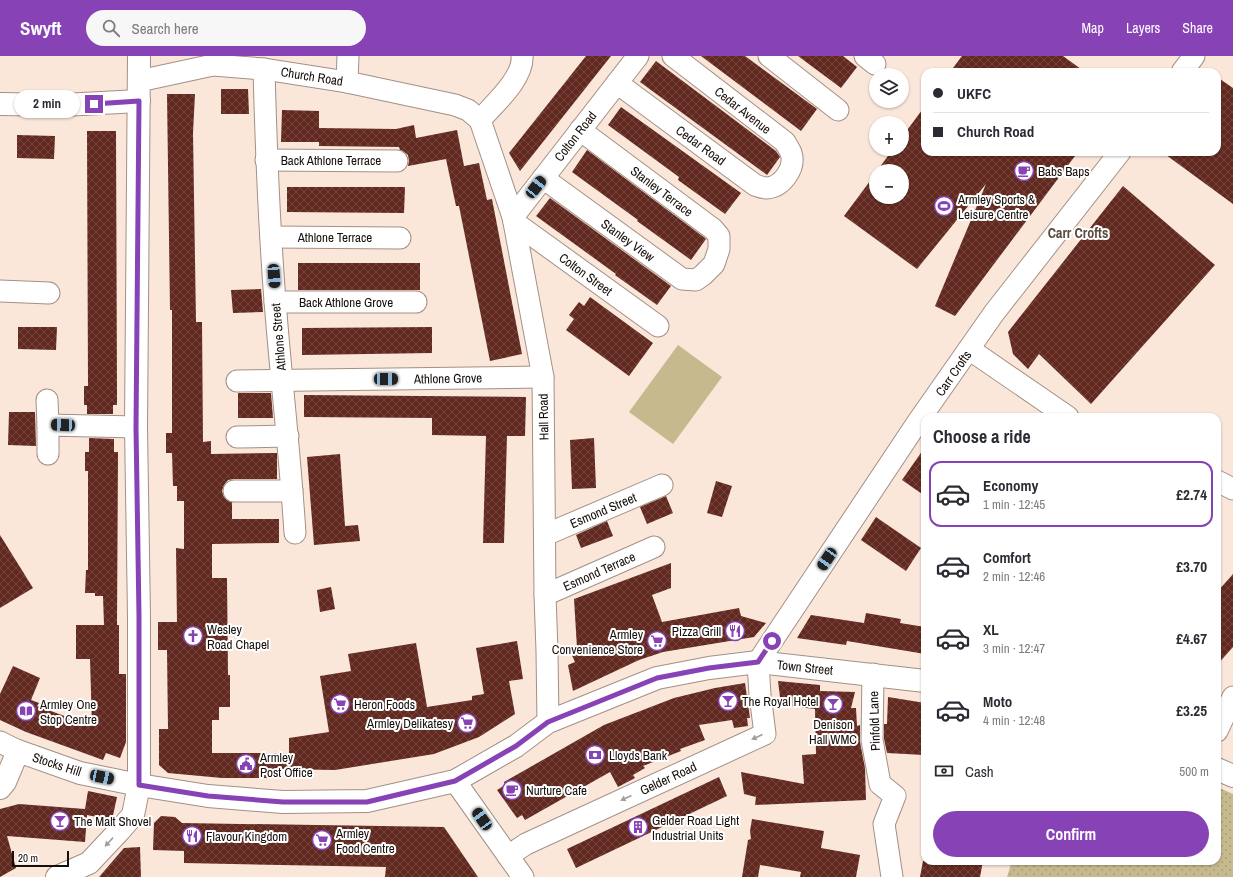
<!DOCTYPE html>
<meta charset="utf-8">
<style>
body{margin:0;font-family:"Archivo Narrow",sans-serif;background:#f7f7f7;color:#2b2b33;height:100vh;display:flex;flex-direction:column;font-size:15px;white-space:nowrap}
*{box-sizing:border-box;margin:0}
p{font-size:13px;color:#7c7c81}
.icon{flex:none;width:22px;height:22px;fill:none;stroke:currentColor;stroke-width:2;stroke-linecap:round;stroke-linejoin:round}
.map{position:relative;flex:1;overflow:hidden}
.panel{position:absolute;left:921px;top:357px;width:300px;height:452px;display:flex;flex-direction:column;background:#fff;border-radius:12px;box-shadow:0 1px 3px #0004}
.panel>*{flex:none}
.hud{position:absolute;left:921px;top:12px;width:300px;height:88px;border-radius:12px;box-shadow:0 1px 3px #0004;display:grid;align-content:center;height:88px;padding:0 12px;background:#fff}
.controls{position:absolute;left:869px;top:12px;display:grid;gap:8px}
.controls a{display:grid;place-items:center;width:40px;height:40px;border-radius:50%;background:#fff;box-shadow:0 1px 3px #0004;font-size:20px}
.scale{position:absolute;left:12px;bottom:10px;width:57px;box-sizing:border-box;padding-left:4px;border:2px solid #160f0b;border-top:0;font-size:11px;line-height:14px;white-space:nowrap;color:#160f0b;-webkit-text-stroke:3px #fff;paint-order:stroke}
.end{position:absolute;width:18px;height:18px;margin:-9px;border:5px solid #8742b6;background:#fff;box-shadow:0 0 0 2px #fff}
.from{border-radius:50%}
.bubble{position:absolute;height:28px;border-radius:14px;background:#fff;box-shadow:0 1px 3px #0004;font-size:13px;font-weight:800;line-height:28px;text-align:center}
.car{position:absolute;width:12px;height:24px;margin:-12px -6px;border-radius:5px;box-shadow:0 0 3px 1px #0007;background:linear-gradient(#222 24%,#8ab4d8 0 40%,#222 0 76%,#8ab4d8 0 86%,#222 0)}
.hud b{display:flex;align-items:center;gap:14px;height:38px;font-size:15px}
.hud b+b{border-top:1px solid #e1e1e2}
.hud i{width:10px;height:10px;background:#2b2b33}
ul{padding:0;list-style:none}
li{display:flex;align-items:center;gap:12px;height:66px;margin:0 8px 6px;padding:0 4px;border:2px solid transparent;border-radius:12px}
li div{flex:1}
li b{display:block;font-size:15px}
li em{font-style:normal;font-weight:800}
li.on{border-color:#8742b6}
li>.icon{width:36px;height:36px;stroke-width:1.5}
h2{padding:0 12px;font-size:18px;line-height:48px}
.pay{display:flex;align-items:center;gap:10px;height:44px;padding:0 12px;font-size:15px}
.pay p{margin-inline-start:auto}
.button{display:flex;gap:8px;margin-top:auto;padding:8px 12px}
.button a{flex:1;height:46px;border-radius:24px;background:#8742b6;color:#fff;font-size:16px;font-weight:800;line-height:46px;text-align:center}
header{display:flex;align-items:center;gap:24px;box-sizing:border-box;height:56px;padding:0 20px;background:#8742b6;color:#fff}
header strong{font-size:19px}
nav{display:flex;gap:22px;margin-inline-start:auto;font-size:14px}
.search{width:280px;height:36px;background:#f7f7f7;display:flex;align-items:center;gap:10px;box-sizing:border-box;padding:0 14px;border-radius:22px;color:#7c7c81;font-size:15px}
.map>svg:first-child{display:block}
.grass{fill:#c6b98d}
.park{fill:url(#park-dots)}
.building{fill:url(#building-cross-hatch)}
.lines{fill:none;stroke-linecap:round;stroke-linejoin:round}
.minor-casing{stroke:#a39085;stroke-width:23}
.tertiary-casing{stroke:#a39085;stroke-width:24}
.minor{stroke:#fff;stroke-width:21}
.tertiary{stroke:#fff;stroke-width:22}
.oneway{fill:#a29f9d}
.route{stroke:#8742b6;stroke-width:5}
.labels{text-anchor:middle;stroke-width:4;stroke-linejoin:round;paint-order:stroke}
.street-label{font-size:13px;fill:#160f0b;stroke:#fff}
.poi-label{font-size:13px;fill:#160f0b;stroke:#fff;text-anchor:start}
.neighbourhood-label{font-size:14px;font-weight:bold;fill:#5a493f;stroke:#fff}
</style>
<header>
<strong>Swyft</strong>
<div class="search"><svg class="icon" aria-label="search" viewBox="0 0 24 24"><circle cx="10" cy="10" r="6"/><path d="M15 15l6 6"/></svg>Search here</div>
<nav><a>Map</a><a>Layers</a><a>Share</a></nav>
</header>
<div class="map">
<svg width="1233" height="821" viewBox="0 0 1233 821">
<defs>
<pattern id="park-dots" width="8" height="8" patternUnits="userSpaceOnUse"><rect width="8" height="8" fill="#c6b98d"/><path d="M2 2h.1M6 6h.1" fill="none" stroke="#a99e78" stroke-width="1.8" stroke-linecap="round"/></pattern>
<pattern id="building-cross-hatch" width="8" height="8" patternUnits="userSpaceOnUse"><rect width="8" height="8" fill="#61291f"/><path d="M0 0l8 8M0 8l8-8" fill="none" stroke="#73453d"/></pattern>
</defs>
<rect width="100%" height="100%" fill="#fbe6da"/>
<path class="grass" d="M678,289L722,321L673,388L629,356Z"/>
<path class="park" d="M1217,731L1233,738V821H1007L1012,805H1217Z"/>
<g class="building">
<path d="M586,0H611L520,115L509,97Z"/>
<path d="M701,0H745L817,53L801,75Z"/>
<path d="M798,0H843L857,11L841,32Z"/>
<path d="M962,0H1063L1085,16H950Z"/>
<path d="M656,5L776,95L780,101L767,119L640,26Z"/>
<path d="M1217,21L1233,32V148L1162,96H1217Z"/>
<path d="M221,33H248L249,58H221Z"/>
<path d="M167,38H195L193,77L196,266H202L203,386L211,385V398L277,397V423H234L228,424L224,429L222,435L224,441L228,445L232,446V463H279V487L212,488V522H227L228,619H230V651H219V664H212V697H289V682L329,676L320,620L351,615L348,598L416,587L427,651L472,644V640L484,638L476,592L517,585L523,623L509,625L515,658L479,681L434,698L335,714L274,713V722H222L168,717L159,709V673H168L167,594H158V566H177L176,492L184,493V445H177V430H173L172,397H166V377H172V254H170Z"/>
<path d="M925,50V96H1078L955,260L935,250L986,128L917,213L844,160L876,117V141H902V115H877L893,93H902V81Z"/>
<path d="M621,51L741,137L725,158L678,124L679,121L608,69Z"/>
<path d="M282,54L319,55V72L396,73L414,69L416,82L457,74L464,110L479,107L487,144L492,143L522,298L490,305L459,150H456L446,103L408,110L409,105L408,99L403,95L400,94L399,91L319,90V86H281Z"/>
<path d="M87,75H116L117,338V349H113V358H87V349H84V330H88Z"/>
<path d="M17,79L55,80L54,103L17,102Z"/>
<path d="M587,94L705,182L706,183L691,204L637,165L638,164L572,116Z"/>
<path d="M1123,130L1215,209L1091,348L1039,298L1028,313L1013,298L1008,276Z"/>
<path d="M287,131H405L404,157L287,156Z"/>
<path d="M550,142L671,230L657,249L615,219L616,218L536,160Z"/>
<rect x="298" y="207" width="122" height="27"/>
<path d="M261,233L263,256L233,257L231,234Z"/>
<path d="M590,241L653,287L629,320L566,274L574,263L569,259L579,246L584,250Z"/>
<path d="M18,271H57L56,294L18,293Z"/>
<path d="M432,271V297L302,299V272Z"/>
<path d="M238,337H271L273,362H238Z"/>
<path d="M304,339L526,341L525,380H507L504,487H483L486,380L432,379V362L304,361Z"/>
<path d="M9,356H35L36,390L8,389Z"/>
<path d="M89,382L114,383V396H118L117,569H119V618H126V686L120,702L106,697L103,704L26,676L0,664V638L13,610L40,622L31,644L39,647L37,650L92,670L90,603H76V569H104L103,540H95V537H85L86,514H88V415H85V396H89Z"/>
<path d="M594,382L596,432L572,433L570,384Z"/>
<path d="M925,391V440L902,424Z"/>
<path d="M340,398L345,470L358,469L360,485L314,489L307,401Z"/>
<path d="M716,425L732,430L722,461L707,457Z"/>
<path d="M666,440L673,457L647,468L640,451Z"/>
<path d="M876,461L921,492L906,515L861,484Z"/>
<path d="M607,465L613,480L581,492L576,479Z"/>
<path d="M0,479L33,532L0,552Z"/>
<path d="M671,507V532L652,539L662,566L739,552L741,560L766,567L754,581L663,596L639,604L573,635L568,609L575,606L570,595L577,592L574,543Z"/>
<path d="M1233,518V591L1217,609V536Z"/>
<path d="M331,531L335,553L320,556L317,534Z"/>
<path d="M866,557L901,563L900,567L925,571V598L847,585L846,589L797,582L811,559L864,567Z"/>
<path d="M778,625L820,629V635L855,636L851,652H856L857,670L860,669V686L865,712L866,744L755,749L756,741L744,738L741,716L804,728L802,699L816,698L815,653L781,649Z"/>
<path d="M745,627L750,662H747L748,670L734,672L732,664L699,669L705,684L680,693L681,695L643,710L645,712L633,719L635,722L618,731L610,716L525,764L522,759L517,762L497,734L505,729L504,726L604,669L674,642L715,632Z"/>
<path d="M888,641L925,647L924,699L887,697L884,683V668H887Z"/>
<path d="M719,721L727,740L576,812L567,793Z"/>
<path d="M88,735L117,741L112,764L87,759L85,786L7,780L16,812L0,821V753L19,748L85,753Z"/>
<path d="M161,760L175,761L182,767L444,771L478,821H385L386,811L184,807V795L153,794L154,767Z"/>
<path d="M752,763L824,775L821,792L860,799L856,821H800L801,816L760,809L758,821H742L748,784L751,783L750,775Z"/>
<path d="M140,791L141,821H99L124,792Z"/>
<path d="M923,805H983L980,821H920Z"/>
</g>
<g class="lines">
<defs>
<g id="minor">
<path d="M769,0L838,54"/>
<path d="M865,0L875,8"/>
<path d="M264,13C266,90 269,168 275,245C281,322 290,399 295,477"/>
<path d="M1182,16L1194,0"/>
<path d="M139,25L213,9L264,13L347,26L455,49L468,54L480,64"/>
<path d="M347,26L348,0"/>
<path d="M617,27L755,129C758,130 763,132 767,132C782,131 796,112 791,97C790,94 787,90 785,86L673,0"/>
<path d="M480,64L513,161L543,321L545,539L547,595L548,666"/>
<path d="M480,64C494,48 524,22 522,0"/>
<path d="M266,104L397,105"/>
<path d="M543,122L682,223L696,224L703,219L714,208L719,193V180L713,173L580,74"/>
<path d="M513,161L638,0"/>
<path d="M514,166L658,270"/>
<path d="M271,181L400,182"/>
<path d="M0,235L49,237"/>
<path d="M275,246H416"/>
<path d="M969,293L1068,361"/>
<path d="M237,325L543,321"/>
<path d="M47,344L48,369"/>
<path d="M237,381L288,380"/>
<path d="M48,398V369L136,371"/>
<path d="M1217,425L1233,433"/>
<path d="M234,435H292"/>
<path d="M545,479L662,429"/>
<path d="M545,539L654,491"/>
<path d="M873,618L872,684L880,728L895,740L884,768L892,821"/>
<path d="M1217,675L1233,641"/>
<path d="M0,686L18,695"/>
<path d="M455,725L523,821"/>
<path d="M508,800L526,788L765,678L760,639L758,606L917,367L994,257L1120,96"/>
</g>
<g id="tertiary">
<path d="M0,48L63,49L139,45"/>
<path d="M1217,713L1233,720"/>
<path d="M0,732L5,726L18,695L80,717L139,729L208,740L283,746L367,745L455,725L516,690L548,666L657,622L709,612L758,606L925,625"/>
<path d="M57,821L89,807L120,774L133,759L139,729V561L136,371L139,0"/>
</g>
</defs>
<use href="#minor" class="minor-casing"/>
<use href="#tertiary" class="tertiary-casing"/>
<use href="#minor" class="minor"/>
<use href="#tertiary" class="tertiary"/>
</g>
<defs><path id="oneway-solid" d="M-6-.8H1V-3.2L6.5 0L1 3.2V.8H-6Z"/></defs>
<g class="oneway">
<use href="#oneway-solid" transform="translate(757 681) rotate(155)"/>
<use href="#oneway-solid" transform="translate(626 742) rotate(155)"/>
<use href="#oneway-solid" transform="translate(109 786) rotate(133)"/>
</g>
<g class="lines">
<path class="route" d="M94,48L139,45L136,371L139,560V729L208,740L283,746H367L455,725L516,690L548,666L657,622L709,612L758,606L772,585"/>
</g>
<defs>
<symbol id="cafe-ring" viewBox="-11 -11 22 22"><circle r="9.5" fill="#fff" stroke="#8742b6" stroke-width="1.5"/><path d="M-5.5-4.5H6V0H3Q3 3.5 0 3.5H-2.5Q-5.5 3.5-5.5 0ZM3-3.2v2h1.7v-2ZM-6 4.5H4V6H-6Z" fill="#8742b6"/></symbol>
<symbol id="stadium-ring" viewBox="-11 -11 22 22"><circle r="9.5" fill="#fff" stroke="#8742b6" stroke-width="1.5"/><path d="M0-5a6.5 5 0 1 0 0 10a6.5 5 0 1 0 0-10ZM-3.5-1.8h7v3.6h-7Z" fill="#8742b6"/></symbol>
<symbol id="restaurant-ring" viewBox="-11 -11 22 22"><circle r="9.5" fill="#fff" stroke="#8742b6" stroke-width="1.5"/><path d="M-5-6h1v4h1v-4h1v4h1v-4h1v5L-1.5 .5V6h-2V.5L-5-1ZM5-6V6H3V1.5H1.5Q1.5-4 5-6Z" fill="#8742b6"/></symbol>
<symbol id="church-ring" viewBox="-11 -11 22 22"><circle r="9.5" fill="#fff" stroke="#8742b6" stroke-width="1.5"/><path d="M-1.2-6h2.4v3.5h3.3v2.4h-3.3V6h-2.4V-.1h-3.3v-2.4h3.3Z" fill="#8742b6"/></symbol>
<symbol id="supermarket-ring" viewBox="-11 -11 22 22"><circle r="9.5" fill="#fff" stroke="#8742b6" stroke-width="1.5"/><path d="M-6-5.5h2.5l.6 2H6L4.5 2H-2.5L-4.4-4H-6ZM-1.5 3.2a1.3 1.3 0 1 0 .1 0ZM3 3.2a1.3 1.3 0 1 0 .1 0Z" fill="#8742b6"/></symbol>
<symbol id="bar-ring" viewBox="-11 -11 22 22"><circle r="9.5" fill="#fff" stroke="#8742b6" stroke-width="1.5"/><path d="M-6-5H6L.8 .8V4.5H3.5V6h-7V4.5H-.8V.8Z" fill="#8742b6"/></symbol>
<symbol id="library-ring" viewBox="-11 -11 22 22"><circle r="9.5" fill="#fff" stroke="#8742b6" stroke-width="1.5"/><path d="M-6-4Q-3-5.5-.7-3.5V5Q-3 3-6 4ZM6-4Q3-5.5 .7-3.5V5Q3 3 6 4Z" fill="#8742b6"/></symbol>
<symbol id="bank-ring" viewBox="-11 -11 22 22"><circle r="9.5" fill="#fff" stroke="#8742b6" stroke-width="1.5"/><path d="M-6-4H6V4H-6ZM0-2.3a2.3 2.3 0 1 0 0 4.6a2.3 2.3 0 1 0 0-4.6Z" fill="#8742b6"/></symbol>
<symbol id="civic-ring" viewBox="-11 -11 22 22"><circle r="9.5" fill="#fff" stroke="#8742b6" stroke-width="1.5"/><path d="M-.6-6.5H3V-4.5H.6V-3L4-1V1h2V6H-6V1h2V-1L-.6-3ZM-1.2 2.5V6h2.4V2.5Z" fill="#8742b6"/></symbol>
<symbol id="building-ring" viewBox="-11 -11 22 22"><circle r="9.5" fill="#fff" stroke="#8742b6" stroke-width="1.5"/><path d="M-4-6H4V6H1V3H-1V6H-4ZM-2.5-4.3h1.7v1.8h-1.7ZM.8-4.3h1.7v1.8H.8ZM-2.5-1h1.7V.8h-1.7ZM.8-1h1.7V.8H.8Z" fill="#8742b6"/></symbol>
</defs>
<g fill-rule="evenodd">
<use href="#cafe-ring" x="1013" y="104" width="22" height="22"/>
<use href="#stadium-ring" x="933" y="139" width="22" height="22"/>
<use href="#restaurant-ring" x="724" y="564" width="22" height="22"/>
<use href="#church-ring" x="182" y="569" width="22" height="22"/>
<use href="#supermarket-ring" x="646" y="574" width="22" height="22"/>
<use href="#bar-ring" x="717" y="634" width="22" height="22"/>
<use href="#supermarket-ring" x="329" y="637" width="22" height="22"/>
<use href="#bar-ring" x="822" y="637" width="22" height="22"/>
<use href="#library-ring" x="15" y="644" width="22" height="22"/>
<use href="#supermarket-ring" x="456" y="656" width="22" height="22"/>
<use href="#bank-ring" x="584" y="688" width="22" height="22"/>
<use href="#civic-ring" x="235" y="697" width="22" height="22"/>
<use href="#cafe-ring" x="501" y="723" width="22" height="22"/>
<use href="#bar-ring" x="49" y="754" width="22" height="22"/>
<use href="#building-ring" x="627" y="760" width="22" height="22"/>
<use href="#restaurant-ring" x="181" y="769" width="22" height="22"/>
<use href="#supermarket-ring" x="311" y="773" width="22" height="22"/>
</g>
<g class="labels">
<g class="street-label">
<text transform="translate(312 20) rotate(9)" y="5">Church Road</text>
<text transform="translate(743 54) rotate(38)" y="5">Cedar Avenue</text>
<text transform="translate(575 80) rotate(-52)" y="5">Colton Road</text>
<text transform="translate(701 89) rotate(36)" y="5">Cedar Road</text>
<text x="331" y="109">Back Athlone Terrace</text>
<text transform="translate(662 135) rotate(37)" y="5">Stanley Terrace</text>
<text x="335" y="186">Athlone Terrace</text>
<text transform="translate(628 184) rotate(36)" y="5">Stanley View</text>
<text transform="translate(586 218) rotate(36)" y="5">Colton Street</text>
<text x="346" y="251">Back Athlone Grove</text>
<text transform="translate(278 281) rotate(-95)" y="5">Athlone Street</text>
<text transform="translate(953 317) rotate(-55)" y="5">Carr Crofts</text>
<text transform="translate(448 322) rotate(-1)" y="5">Athlone Grove</text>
<text transform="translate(543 361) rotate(-91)" y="5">Hall Road</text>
<text transform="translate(603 454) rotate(-23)" y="5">Esmond Street</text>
<text transform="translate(599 515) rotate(-24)" y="5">Esmond Terrace</text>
<text transform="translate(805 611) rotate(6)" y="5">Town Street</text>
<text transform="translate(874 665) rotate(-92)" y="5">Pinfold Lane</text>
<text transform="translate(57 708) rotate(18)" y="5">Stocks Hill</text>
<text transform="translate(668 722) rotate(-25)" y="5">Gelder Road</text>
</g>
<g class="poi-label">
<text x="1038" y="120">Babs Baps</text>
<text x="958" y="148">Armley Sports &amp;<tspan x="958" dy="15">Leisure Centre</tspan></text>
<text x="207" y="578">Wesley<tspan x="207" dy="15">Road Chapel</tspan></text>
<text x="721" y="580" text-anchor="end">Pizza Grill</text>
<text x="643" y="583" text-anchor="end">Armley<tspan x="643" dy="15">Convenience Store</tspan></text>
<text x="742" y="650">The Royal Hotel</text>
<text x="40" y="653">Armley One<tspan x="40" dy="15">Stop Centre</tspan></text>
<text x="354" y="653">Heron Foods</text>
<text x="453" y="672" text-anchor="end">Armley Delikatesy</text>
<text x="833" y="673" text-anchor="middle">Denison<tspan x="833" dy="15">Hall WMC</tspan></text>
<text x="609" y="704">Lloyds Bank</text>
<text x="260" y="706">Armley<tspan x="260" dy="15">Post Office</tspan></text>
<text x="526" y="739">Nurture Cafe</text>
<text x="652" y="769">Gelder Road Light<tspan x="652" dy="15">Industrial Units</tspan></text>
<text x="74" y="770">The Malt Shovel</text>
<text x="336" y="782">Armley<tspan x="336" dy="15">Food Centre</tspan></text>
<text x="206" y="785">Flavour Kingdom</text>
</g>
<g class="neighbourhood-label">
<text x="1078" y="182">Carr Crofts</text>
</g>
</g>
</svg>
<div class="controls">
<a><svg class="icon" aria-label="layers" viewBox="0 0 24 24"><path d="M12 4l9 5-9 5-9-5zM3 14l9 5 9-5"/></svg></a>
<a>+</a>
<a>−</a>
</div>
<div class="scale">20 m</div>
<i class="end from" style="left:772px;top:585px"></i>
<i class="end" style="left:94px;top:48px"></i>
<div class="bubble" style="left:14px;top:34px;width:66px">2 min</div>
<i class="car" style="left:536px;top:131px;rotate:38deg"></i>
<i class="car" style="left:274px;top:220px;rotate:176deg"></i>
<i class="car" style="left:386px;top:323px;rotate:90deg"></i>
<i class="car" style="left:63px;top:369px;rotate:272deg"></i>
<i class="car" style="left:827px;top:503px;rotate:214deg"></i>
<i class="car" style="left:102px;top:721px;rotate:102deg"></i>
<i class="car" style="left:482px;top:763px;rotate:325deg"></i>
<div class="hud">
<b><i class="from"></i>UKFC</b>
<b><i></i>Church Road</b>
</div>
<section class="panel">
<h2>Choose a ride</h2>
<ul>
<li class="on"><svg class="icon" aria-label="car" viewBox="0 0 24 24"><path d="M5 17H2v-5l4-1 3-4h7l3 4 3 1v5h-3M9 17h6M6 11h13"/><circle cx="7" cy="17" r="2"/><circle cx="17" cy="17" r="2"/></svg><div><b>Economy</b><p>1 min · 12:45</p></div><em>£2.74</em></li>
<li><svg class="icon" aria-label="car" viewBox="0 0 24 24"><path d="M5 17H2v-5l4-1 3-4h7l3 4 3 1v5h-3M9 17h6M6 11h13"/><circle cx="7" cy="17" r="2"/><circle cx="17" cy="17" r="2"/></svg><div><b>Comfort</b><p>2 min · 12:46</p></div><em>£3.70</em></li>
<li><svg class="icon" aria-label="car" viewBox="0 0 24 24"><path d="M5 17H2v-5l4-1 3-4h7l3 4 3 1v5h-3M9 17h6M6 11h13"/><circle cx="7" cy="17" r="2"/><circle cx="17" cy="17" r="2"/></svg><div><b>XL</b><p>3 min · 12:47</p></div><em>£4.67</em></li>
<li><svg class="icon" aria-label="car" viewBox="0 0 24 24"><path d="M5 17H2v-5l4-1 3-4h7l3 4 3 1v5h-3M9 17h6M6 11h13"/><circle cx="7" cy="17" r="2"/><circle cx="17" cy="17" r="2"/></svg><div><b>Moto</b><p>4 min · 12:48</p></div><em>£3.25</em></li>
</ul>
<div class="pay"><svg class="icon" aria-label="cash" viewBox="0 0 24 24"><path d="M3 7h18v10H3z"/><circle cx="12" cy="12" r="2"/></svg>Cash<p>500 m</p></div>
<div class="button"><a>Confirm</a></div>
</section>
</div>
